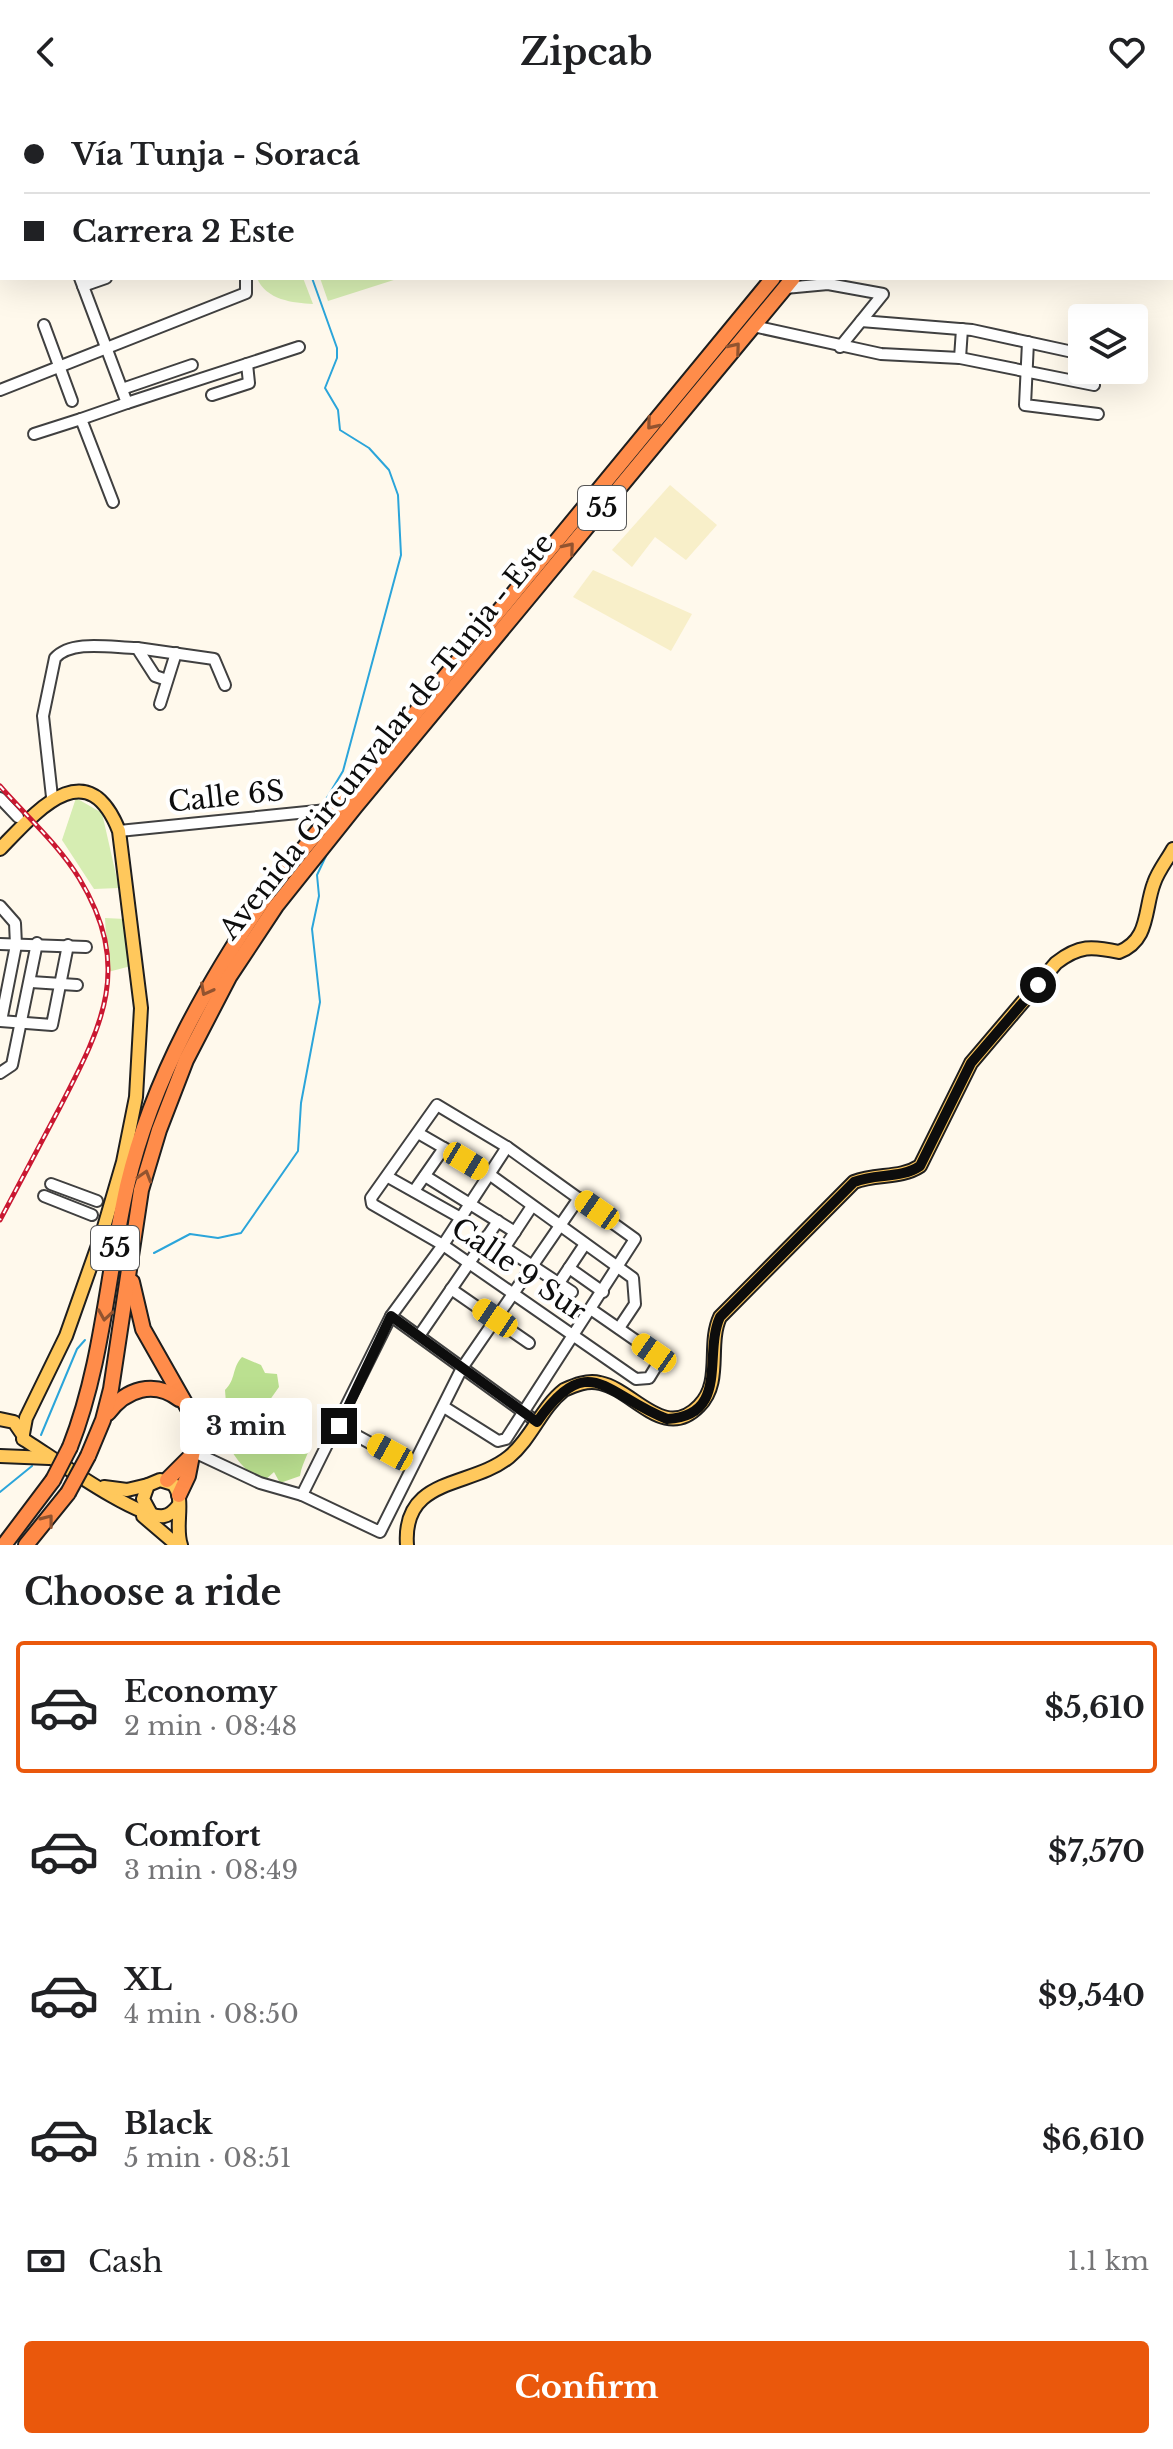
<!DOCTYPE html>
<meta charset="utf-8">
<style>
body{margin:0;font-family:"Libre Baskerville",serif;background:#f6f6f6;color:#202124;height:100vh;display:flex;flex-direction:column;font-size:30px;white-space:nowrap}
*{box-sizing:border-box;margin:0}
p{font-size:26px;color:#757577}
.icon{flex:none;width:44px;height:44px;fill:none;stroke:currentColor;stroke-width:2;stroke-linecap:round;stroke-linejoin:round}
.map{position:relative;height:1441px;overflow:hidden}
.details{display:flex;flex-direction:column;background:#fff;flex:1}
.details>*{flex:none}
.banner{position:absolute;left:0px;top:0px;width:1174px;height:176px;box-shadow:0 8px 32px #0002;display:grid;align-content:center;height:176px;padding:0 24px;background:#fff}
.tools{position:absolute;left:1068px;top:200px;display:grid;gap:16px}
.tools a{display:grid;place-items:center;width:80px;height:80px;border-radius:8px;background:#fff;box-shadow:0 8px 32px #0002;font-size:40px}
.end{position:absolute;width:36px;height:36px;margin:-18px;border:10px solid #0d0d0d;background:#fff;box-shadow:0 0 0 4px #fff}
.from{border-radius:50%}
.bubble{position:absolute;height:56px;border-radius:8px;background:#fff;box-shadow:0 8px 32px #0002;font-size:26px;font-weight:700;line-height:56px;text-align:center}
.car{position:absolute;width:24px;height:48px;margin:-24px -12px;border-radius:10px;box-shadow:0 0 6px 2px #0007;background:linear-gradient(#f5c518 24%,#345 0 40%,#f5c518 0 76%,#345 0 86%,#f5c518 0)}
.banner b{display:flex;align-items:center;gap:28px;height:76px;font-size:30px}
.banner b+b{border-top:2px solid #e0e0e0}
.banner i{width:20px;height:20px;background:#202124}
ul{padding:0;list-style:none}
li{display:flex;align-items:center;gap:24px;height:132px;margin:0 16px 12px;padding:0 8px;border:4px solid transparent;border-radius:8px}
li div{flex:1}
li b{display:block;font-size:30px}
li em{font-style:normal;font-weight:700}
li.on{border-color:#ea580c}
li>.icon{width:72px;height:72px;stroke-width:1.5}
h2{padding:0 24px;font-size:36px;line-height:96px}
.pay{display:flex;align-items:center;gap:20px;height:88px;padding:0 24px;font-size:30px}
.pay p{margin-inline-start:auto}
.cta{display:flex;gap:16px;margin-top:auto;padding:16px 24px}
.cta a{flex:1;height:92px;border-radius:8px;background:#ea580c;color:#fff;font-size:32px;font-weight:700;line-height:92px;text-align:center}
header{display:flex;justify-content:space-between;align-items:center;height:104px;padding:0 24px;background:#fff;font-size:36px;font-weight:700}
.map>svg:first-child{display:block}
.farmland{fill:#f8efc9}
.green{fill:#d6edb2}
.forest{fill:#bbe090}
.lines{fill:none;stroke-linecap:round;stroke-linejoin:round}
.stream{stroke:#2ba5da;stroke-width:2}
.minor-casing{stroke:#404040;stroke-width:14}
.major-casing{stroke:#1e1e1e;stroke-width:16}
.highway-casing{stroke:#1e1e1e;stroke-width:18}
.minor{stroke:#fff;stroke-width:10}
.major{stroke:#ffc85c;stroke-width:12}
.highway{stroke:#ff8c4a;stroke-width:14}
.rail-casing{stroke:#ca1831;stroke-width:5}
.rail{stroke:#fff;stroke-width:2;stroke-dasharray:6;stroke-linecap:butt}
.highway-bridge-casing{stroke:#1e1e1e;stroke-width:18;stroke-linecap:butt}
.highway-bridge{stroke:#ff8c4a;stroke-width:14}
.oneway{stroke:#92532f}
.route{stroke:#0d0d0d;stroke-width:10}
.labels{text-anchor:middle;stroke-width:8;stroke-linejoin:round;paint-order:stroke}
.shield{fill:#fff;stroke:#565656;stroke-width:2}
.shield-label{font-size:26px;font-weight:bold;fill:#0d0d0d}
.street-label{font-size:28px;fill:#0d0d0d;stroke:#fff}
</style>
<header><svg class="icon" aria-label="back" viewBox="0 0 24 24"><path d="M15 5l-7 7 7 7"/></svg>Zipcab<svg class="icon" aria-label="heart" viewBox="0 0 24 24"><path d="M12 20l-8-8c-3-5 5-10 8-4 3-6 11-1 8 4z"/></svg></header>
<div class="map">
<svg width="1173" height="1441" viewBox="0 0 1173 1441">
<rect width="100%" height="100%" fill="#fff9ec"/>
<g class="farmland">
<path d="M670,381L717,421L686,456L655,433L632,463L612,446Z"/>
<path d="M593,466L692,510L671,547L573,493Z"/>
</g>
<g class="green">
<path d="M257,174H303L313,200C293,199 266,196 257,174Z"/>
<path d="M320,174H400L328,197Z"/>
<path d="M76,694L102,709L119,784L94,785L62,736Z"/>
<path d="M105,814L125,815L131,862L108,868Z"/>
</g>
<path class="forest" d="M242,1253L261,1261L265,1269L277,1270L279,1283L267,1300L273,1310L265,1324H241L251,1340C269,1336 284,1342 300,1332L299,1322L310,1323C316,1343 303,1353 300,1372L280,1379L274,1368L264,1377C242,1368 226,1342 219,1319L227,1313L225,1286C236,1276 232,1263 242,1253Z"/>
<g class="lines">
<g class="stream">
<path d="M312,174L337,244V254L325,284L338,306L340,326L369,344L389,366L398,391L401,451L343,667L322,702"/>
<path d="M154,1149L190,1130L218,1134L241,1129L298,1047L301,999L320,898L312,825L319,792L317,771L326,752"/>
<path d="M41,1331L77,1245L85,1236"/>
<path d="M0,1388L32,1362"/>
</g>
<defs>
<g id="minor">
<path d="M17,0V2"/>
<path d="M47,0V2"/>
<path d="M168,0L169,2"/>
<path d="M229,0V2"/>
<path d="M383,0V2"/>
<path d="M979,0L981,2"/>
<path d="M143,2V0"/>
<path d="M254,2L258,0"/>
<path d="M0,76H2"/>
<path d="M1172,80H1173"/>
<path d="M0,133L2,132"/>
<path d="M80,174L83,182L106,174"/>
<path d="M83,182L127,299L81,315L113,398"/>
<path d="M785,184L828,180L883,190L840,243"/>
<path d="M861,217L972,226L1082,250"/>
<path d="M44,221L72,297"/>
<path d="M753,222L881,250L960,254L1094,281"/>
<path d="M1028,238L1025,301L1098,310"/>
<path d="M960,254L962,225"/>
<path d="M122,285L192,261"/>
<path d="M0,286L246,189V174"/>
<path d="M212,291L249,279L247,260"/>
<path d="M127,299L299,243"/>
<path d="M34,330L81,315"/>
<path d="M137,544L214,555L225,581"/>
<path d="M160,600L176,549"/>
<path d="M52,693L43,612L55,554C72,535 113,544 137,544L155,572L167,576"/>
<path d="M0,694L18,713"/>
<path d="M119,727L337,705"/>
<path d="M0,802L15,819L16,841L1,917"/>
<path d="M0,840L86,843"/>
<path d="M31,878L77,881"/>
<path d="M0,917L52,921L68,841"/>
<path d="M0,969L12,961L37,839"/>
<path d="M418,1029L489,1070L633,1174L635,1200L619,1224"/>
<path d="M425,1072L515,1128"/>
<path d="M388,1073L461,1114"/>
<path d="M51,1080L97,1097"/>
<path d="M414,1087L444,1044"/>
<path d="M44,1092L92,1111"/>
<path d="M487,1132L572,1188"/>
<path d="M505,1143L532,1102"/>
<path d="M569,1164L603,1188"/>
<path d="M559,1179L585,1140"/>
<path d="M451,1185L529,1239"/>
<path d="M391,1212L537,1318"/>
<path d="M419,1232L498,1117"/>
<path d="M444,1303L498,1337L506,1335L635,1135L507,1043L437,1001L371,1094L372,1100L443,1141L636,1275L649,1274L657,1261L654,1249L592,1206"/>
<path d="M339,1322L412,1362"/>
<path d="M194,1348L260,1379L302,1391L380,1428L462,1264L579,1094"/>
<path d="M302,1391L391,1212L443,1141L507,1043"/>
</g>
<g id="major">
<path d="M0,745C35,709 87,646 119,727L141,904L136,993L123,1058L102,1130L66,1232L26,1314L23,1330"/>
<path d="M0,1315L14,1318L23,1331"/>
<path d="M23,1335C49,1351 138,1416 164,1412C170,1411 174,1407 178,1402"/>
<path d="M0,1352L49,1354"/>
<path d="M104,1383L127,1386L148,1381"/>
<path d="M150,1408L143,1395L148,1381L160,1376L173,1380C186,1395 174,1422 181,1441"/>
<path d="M143,1412L177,1441"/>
<path d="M407,1441C402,1372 471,1384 509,1353C532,1334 541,1304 564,1286C575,1281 587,1276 600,1279C634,1286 664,1338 699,1302C723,1278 707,1241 720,1213L854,1078C876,1069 900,1075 920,1062L971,959L1056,859C1079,841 1092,842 1119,848C1150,836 1144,805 1154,779C1158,767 1167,756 1173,745"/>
</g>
<g id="highway">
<path d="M916,2L917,0"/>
<path d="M939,2L940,0"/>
<path d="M132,1178L143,1225L189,1306L197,1326L188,1372L179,1391"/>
<path d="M108,1309C126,1285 154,1276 179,1295"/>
<path d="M70,1343C103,1259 107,1170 127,1082C153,972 209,876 272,783L773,174"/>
<path d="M88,1352L103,1316L111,1285L141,1086L159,1026L186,956L229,873L276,802L355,703L793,174"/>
<path d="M167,1376L191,1352"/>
<path d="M4,1441L53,1376"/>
<path d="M26,1441L68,1389"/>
</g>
</defs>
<use href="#minor" class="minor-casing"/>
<use href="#major" class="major-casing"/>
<use href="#highway" class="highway-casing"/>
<use href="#minor" class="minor"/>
<use href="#major" class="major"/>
<use href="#highway" class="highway"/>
<defs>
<path id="rail" d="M0,682C26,712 58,740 79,774C133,863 103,920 60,1003C40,1040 20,1078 0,1116"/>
</defs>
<use href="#rail" class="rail-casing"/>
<use href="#rail" class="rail"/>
<defs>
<g id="highway-bridge">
<path d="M53,1376L70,1343"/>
<path d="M68,1389L88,1352"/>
</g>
</defs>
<use href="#highway-bridge" class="highway-bridge-casing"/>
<use href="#highway-bridge" class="highway-bridge"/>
</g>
<defs><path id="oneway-chevron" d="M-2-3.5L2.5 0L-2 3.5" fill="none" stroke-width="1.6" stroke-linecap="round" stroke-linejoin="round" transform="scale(2)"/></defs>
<g class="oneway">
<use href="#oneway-chevron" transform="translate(735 244) rotate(-50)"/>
<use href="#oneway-chevron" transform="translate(652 320) rotate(130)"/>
<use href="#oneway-chevron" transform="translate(569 444) rotate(-50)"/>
<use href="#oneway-chevron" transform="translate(206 886) rotate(118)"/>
<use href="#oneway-chevron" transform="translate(145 1072) rotate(-73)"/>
<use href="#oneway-chevron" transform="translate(105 1211) rotate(99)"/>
<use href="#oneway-chevron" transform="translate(48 1416) rotate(-52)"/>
</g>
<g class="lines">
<path class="route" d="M339,1322L391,1212L537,1318C590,1243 606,1292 667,1315C730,1312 703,1250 720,1213L854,1078C876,1069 901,1075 920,1062L971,959L1038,881"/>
</g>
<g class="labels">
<g class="shield">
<rect x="578" y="382" width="48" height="44" rx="6"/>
<rect x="91" y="1122" width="48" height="44" rx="6"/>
</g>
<g class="shield-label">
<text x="602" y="413">55</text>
<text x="115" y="1153">55</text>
</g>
<g class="street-label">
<text transform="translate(386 632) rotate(-51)" y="10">Avenida Circunvalar de Tunja - Este</text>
<text transform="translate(226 692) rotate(-6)" y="10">Calle 6S</text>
<text transform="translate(519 1165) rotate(35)" y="10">Calle 9 Sur</text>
</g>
</g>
</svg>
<div class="tools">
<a><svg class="icon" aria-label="layers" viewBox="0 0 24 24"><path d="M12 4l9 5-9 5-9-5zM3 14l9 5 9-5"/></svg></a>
</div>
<i class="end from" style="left:1038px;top:881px"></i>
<i class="end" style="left:339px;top:1322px"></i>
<div class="bubble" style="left:180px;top:1294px;width:132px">3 min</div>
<i class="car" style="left:466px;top:1057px;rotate:121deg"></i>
<i class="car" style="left:597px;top:1106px;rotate:305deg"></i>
<i class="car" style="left:495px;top:1214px;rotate:304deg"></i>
<i class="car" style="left:654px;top:1249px;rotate:305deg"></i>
<i class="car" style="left:390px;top:1348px;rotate:299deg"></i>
<div class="banner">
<b><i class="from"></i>Vía Tunja - Soracá</b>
<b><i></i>Carrera 2 Este</b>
</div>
</div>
<section class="details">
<h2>Choose a ride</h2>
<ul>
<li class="on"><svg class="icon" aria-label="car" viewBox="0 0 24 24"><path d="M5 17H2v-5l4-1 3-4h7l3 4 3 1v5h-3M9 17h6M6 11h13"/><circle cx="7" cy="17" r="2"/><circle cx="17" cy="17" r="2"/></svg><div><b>Economy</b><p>2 min · 08:48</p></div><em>$5,610</em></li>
<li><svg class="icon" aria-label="car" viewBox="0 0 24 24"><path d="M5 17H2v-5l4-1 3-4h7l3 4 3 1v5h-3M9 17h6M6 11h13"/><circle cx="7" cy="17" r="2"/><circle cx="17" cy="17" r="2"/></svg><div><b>Comfort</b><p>3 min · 08:49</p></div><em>$7,570</em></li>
<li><svg class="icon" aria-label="car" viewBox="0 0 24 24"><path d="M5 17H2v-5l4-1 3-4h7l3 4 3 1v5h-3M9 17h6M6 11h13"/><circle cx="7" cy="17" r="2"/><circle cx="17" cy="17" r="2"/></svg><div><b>XL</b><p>4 min · 08:50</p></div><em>$9,540</em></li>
<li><svg class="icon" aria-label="car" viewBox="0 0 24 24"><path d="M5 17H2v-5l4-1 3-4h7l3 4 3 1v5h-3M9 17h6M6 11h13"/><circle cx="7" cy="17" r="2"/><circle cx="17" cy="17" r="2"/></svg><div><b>Black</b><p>5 min · 08:51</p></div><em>$6,610</em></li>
</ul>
<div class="pay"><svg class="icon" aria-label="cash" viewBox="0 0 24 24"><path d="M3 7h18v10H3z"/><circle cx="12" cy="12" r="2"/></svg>Cash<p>1.1 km</p></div>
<div class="cta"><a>Confirm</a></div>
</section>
